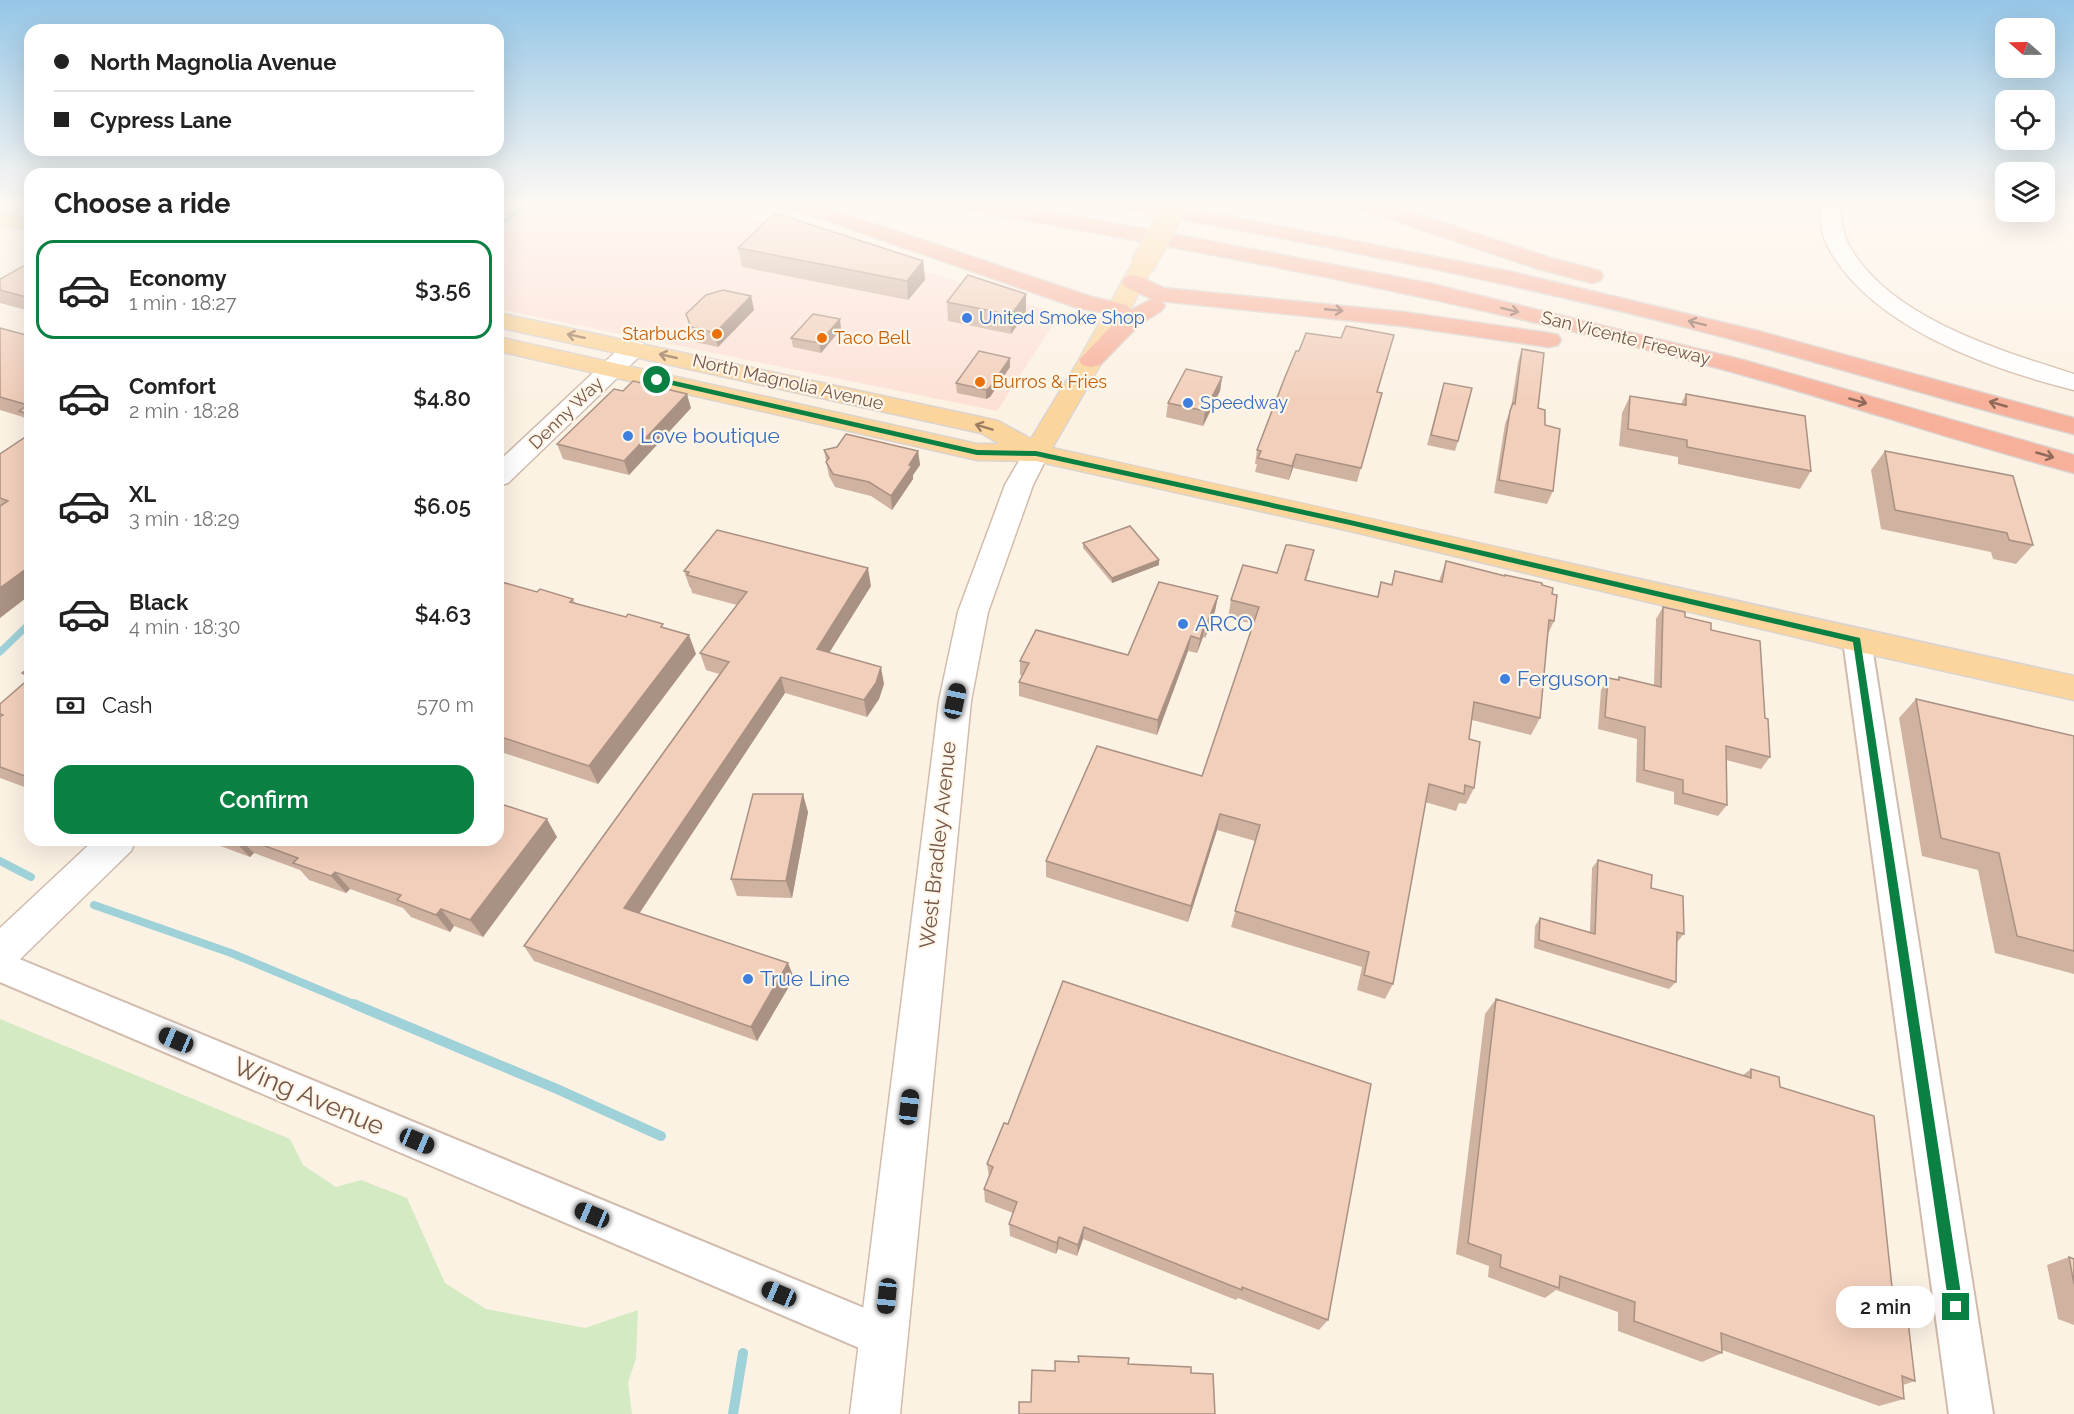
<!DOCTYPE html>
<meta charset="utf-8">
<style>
body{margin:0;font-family:Raleway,sans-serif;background:#f2f2f2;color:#222;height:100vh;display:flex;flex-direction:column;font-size:22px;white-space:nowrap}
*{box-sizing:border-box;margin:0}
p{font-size:20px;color:#767676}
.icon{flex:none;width:33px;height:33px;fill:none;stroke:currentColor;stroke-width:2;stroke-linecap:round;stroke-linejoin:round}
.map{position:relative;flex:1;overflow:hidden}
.sheet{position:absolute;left:24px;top:168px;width:480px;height:678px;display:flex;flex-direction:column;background:#fff;border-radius:18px;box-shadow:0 6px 24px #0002}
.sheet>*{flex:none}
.banner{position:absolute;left:24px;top:24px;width:480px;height:132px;border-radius:18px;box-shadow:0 6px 24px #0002;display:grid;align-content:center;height:132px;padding:0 30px;background:#fff}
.needle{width:39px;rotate:290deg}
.controls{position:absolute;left:1995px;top:18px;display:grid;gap:12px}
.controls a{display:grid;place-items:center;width:60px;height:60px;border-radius:12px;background:#fff;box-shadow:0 6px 24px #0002;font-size:30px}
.end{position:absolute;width:27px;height:27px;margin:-14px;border:8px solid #0b8043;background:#fff;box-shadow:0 0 0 3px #fff}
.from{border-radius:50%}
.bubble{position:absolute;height:42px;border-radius:18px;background:#fff;box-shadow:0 6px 24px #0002;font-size:20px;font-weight:600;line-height:42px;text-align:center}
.car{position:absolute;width:18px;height:36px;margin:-18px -9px;border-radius:8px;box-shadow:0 0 4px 2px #0007;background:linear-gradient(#222 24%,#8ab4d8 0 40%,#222 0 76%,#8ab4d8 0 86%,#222 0)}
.banner b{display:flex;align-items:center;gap:21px;height:57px;font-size:22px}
.banner b+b{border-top:2px solid #e0e0e0}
.banner i{width:15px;height:15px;background:#222}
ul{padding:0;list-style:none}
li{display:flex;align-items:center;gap:18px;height:99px;margin:0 12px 9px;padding:0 18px;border:3px solid transparent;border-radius:18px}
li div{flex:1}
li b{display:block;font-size:22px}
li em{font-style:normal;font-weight:600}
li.active{border-color:#0b8043}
li>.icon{width:54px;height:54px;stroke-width:1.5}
h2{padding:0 30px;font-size:27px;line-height:72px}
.pay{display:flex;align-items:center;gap:15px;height:66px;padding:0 30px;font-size:22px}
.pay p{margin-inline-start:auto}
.primary-button{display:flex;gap:12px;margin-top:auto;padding:12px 30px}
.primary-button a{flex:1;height:69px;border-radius:18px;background:#0b8043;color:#fff;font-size:24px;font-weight:600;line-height:69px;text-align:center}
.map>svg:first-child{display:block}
.commercial{fill:#fde1d7}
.green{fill:#d3eac2}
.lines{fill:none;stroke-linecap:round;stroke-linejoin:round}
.stream-far3{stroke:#9ed1d8;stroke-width:5}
.stream-far2{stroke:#9ed1d8;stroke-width:7}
.stream-far1{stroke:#9ed1d8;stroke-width:8}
.stream{stroke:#9ed1d8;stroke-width:10}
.minor-casing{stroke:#d0bbad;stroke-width:4}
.tertiary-casing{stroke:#d0bbad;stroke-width:3}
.secondary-casing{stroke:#d3bbaa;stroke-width:3}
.primary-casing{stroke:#dbd3d0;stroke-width:3}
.motorway-casing{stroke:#dbd3d0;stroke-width:3}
.minor{fill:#fff;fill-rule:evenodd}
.tertiary{fill:#fff;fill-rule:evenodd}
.secondary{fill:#fff;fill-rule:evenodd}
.primary{fill:#fbd59c;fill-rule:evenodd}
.motorway{fill:#f7b09a;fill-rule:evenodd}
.primary-bridge-casing{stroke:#dbd3d0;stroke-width:26;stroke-linecap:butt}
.primary-bridge{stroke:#fbd59c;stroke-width:23}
.wall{fill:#d0b2a1}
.shaded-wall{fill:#a99183}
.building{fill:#f2cfbb;stroke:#a99183;stroke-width:1.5}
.oneway{stroke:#8f6959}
.oneway2{stroke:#9d7d62}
.route{fill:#0b8043}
.shop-dot{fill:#3f7fe0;stroke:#fff6ea;stroke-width:2}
.food-dot{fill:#e8710a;stroke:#fff6ea;stroke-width:2}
.labels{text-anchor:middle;stroke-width:4.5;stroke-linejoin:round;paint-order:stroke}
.far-shop-label{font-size:18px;fill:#366cbe;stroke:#fff6ea;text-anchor:start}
.far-food-label{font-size:18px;fill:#c56008;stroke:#fff6ea;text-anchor:start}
.far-street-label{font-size:18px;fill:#755749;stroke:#fff6ea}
.shop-label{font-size:21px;fill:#366cbe;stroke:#fff6ea;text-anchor:start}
.street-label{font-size:21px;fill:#755749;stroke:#fff6ea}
.near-street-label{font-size:26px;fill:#755749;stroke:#fff6ea}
</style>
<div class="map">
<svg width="2074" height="1414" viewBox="0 0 2074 1414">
<rect width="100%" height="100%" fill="#fcf2e4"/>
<path class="commercial" d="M538,202H703L1060,314L997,411L498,309V232Z"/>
<path class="green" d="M0,1019L290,1139L303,1165L336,1187L361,1180L407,1198L445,1283L486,1309L585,1328L638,1310L636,1359L628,1382L632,1414H0Z"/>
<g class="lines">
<path class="stream-far3" d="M498,226L530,202"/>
<path class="stream-far2" d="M0,652L30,623"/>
<g class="stream-far1">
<path d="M0,861L31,877"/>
<path d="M94,905L231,953L358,1006"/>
</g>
<g class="stream">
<path d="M354,1004L557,1089L661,1136"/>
<path d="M733,1414L743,1353"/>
</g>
<defs>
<g id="minor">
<path d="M1857,630L1867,633L1871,640L1993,1414H1949L1843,640L1847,633Z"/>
<path d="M0,951L898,1322L904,1337L898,1352L883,1358L0,982Z"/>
</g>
<g id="tertiary">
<path d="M634,341L643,343L646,348L643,353L508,483L498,486V462L625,343Z"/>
<path d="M94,840H136L131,851L14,965L0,971V928Z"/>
</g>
<g id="secondary">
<path d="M1819,202H1839C1841,217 1842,234 1850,247C1890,318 2001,351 2074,374V390C1990,369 1871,327 1828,247C1821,233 1820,217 1819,202Z"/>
<path d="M1036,445L1045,447L1049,453L1033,485L988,612L971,701L900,1414H850L939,701L958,612L1005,485L1027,447Z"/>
</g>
<g id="primary">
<path d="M0,212L30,219V231L0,224Z"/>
<path d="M1142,259L1150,261L1153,266L1103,360L1052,448C1393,522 1733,602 2074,676V700L1842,648L1350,531L1036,461L977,460L498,351V337L977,444H1000L981,433L498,327V313L989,419L998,421L1031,439L1079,360L1131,266L1134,261Z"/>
</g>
<g id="motorway">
<path d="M774,202H809L818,205L1092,297L1127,305L1131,310L1152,299L1125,287L1122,282L1125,277L1133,275L1141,277L1164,288L1403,312L1549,333L1558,335L1561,340L1558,345L1549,347L1403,326L1161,301L1165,306L1161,311L1140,324L1100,365L1091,367L1082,365L1079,360L1121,316L1078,308L804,213L777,206Z"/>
<path d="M948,202H995L1141,228L1428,283L1743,360L2074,455V473C1957,442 1842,402 1725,370C1473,302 1216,254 958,208L951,206Z"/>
<path d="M1110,202H1156L1512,272L1758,331L2074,418V434C1945,401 1818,361 1689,328C1501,280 1311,243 1120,208L1113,206Z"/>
<path d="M1349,202H1380L1551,258L1600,271L1603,276L1600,281L1592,283L1535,268L1352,206Z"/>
</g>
</defs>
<use href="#minor" class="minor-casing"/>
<use href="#tertiary" class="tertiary-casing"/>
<use href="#secondary" class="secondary-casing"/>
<use href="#primary" class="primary-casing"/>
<use href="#motorway" class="motorway-casing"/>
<use href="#minor" class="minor"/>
<use href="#tertiary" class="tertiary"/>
<use href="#secondary" class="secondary"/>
<use href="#primary" class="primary"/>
<use href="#motorway" class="motorway"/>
<defs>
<path id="primary-bridge" d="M1142,266L1177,202"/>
</defs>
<use href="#primary-bridge" class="primary-bridge-casing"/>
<use href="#primary-bridge" class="primary-bridge"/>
</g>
<g class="wall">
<path d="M738,248L923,261L925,280L908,300L742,267Z"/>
<path d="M30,263V311L0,303V279Z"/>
<path d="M1026,294V313L1011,334L948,321L947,302Z"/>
<path d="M751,296L754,310L718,347L695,342L690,329L686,314Z"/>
<path d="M0,328L30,336V426L23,417L0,410Z"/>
<path d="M841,329L821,353L793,347L791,338Z"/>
<path d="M1394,335L1377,392L1382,393L1357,482L1293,468L1289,480L1255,472L1257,464H1255L1257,450L1299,351L1341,338Z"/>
<path d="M1522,349L1538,408L1545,425L1553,491L1547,504L1494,493L1505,424L1511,408L1518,362Z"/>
<path d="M1010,367L990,397L986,399L957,393L956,383Z"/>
<path d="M1222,377L1220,391L1203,426L1166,417L1168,403Z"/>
<path d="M1444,383L1458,441L1455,451L1427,445Z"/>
<path d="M1686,394L1811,471L1800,489L1678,464V457L1619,446L1622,413L1630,396L1681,404Z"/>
<path d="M691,408L629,475L563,459L557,444Z"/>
<path d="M30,434L0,618V454Z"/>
<path d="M824,450L918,451L920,465L913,475V479L892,510L871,496L835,487L829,476Z"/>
<path d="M1885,451L2033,545L2016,564L1993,559L1991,552L1881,529L1871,470Z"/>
<path d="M1083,543L1159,565L1112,583L1083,548Z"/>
<path d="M1446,561L1542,585L1552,594L1554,621L1548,634L1540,718L1531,735L1472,720L1469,739L1474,788L1466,804L1459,803L1456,811L1425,802L1393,984L1385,999L1357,990L1362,967L1231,927L1255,841L1217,830L1188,922L1046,877V861L1202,776L1254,624L1228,618L1231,600L1277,573L1310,568L1306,580L1377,597L1381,582L1391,585L1395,571L1439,581Z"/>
<path d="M684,571L871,586L829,652L884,684L879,699L867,717L785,693L639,913L794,978L757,1041L534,961L524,946L719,674L706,670L700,653L737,605L692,593L691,588H690Z"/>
<path d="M498,581L537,592L573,599L575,603L664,628L696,654L598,784L498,751Z"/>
<path d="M1218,596L1215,611L1205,638L1203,637L1197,653L1188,651L1157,735L1019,696V682L1022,675H1020V661L1128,655Z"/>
<path d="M1663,607L1711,630L1765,718L1770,757L1761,769L1726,760L1727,805L1718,816L1674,804V792L1636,782L1637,739L1598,729L1601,690L1608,678L1617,680L1619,677L1654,685L1656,619Z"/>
<path d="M30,667V789L0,778V704L28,680L22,673Z"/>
<path d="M1916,699L2074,736V974L1995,953L1978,870L1922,856L1899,718Z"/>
<path d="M808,812L792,898L737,896L731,879Z"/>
<path d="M557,837L483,937L454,926L450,932L411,917L403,908L350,889L346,893L309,880L300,870L254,853L250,857L215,844L211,840H498Z"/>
<path d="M1598,860L1651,888L1684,934L1677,942L1676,982L1669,989L1534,948L1535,926L1540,918L1590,932L1592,868Z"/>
<path d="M1496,999L1743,1075L1751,1069L1780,1087L1895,1316L1915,1381L1903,1385L1904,1399L1879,1406L1722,1350V1353L1702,1362L1618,1331V1312L1556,1290L1545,1298L1488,1277L1489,1266L1456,1254L1485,1014Z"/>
<path d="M987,1164L1328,1320L1319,1330L1238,1298L1236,1300L1083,1239L1077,1256L1058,1249L1056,1254L1010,1236L1009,1224L1013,1213L985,1202L984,1189L989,1177Z"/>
<path d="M2069,1257L2074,1259V1325L2058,1319L2047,1265Z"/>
</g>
<g class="shaded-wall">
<path d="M923,261L925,280L908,300L907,281Z"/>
<path d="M1026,294V313L1011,334V315Z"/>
<path d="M751,296L754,310L718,347L715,333Z"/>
<path d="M840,319L841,329L821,353L819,343Z"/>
<path d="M1010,358V367L990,397L986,399V390Z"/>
<path d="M1222,377L1220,391L1203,426L1205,411Z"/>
<path d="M687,394L691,408L629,475L624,461Z"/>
<path d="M918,451L920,465L913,475V479L892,510L891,496Z"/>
<path d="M1296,454L1293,468L1289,480L1292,466Z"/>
<path d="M1159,560V565L1112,583V578Z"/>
<path d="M30,566V595L0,618V588Z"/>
<path d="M868,568L871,586L821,666L817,649Z"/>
<path d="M1218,596L1215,611L1205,638L1207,623Z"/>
<path d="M1205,623L1203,637L1197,653L1200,639Z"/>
<path d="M689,635L696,654L598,784L589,766Z"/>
<path d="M1191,636L1188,651L1157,735L1158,720Z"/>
<path d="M881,667L884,684L879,699L867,717L864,700Z"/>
<path d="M781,677L785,693L633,923L624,908Z"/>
<path d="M803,794L808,812L792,898L786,881Z"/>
<path d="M1220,814L1217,830L1188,922L1191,906Z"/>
<path d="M547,819L557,837L483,937L470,920Z"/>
<path d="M233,840H241L254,853L250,857Z"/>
<path d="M335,872L350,889L346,893L331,876Z"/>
<path d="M441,909L454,926L450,932L436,915Z"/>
<path d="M788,963L794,978L757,1041L751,1027Z"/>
<path d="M1084,1227L1083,1239L1077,1256L1078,1245Z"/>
<path d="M1059,1237L1058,1249L1056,1254L1057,1243Z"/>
</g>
<g class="building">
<path d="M775,213L923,261L907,281L738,248Z"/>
<path d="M29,263L30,298L0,290V279Z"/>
<path d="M968,275L1026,294L1011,315L947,302Z"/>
<path d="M723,290L751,296L715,333L691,327L686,314L706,295Z"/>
<path d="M813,314L840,319L819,343L791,338Z"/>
<path d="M1346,326L1394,335L1377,392L1382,393L1361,468L1296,454L1292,466L1258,458L1261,451L1257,450L1285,377L1296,351H1299L1306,333L1341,338Z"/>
<path d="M0,328L30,336V415L19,411L28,405L0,397Z"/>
<path d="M1522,349L1544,353L1538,408L1545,410V425L1560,429L1553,491L1499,480L1510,411L1513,403L1515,404Z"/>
<path d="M979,351L1010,358L990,387L986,390L956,383Z"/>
<path d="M1186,369L1222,377L1205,411L1168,403Z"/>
<path d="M633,381L687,394L624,461L557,444L614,389L623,391Z"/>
<path d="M1444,383L1472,388L1458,441L1431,435Z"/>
<path d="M1686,394L1805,416L1811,471L1687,447V440L1628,429L1630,396L1686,405Z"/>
<path d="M30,434V566L0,588V506L8,501L0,498V454Z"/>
<path d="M846,434L918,451L909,465L912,466L891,496L869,482L833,474L826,462L829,458L824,450L837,447Z"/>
<path d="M1885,451L2013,476L2033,545L2009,540L2007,533L1895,510Z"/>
<path d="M1130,526L1159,560L1112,578L1083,543Z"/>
<path d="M717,530L868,568L817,649L881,667L876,683L864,700L781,677L624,908L788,963L751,1027L524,946L729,662L700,653L747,592L687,575L689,572L684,571Z"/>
<path d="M1286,545H1290L1314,550L1305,580L1378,597L1381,582L1392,585L1395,571L1442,582L1446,561L1505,576V575L1542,583V585L1553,588L1552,594L1557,595L1554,621L1549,620L1540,718L1474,702L1469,739L1480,742L1474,788L1465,785L1464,794L1429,784L1393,984L1364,975L1369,952L1235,911L1260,825L1220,814L1191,906L1046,861L1097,746L1202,776L1259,607L1231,600L1243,565L1277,573Z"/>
<path d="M498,581L537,592L540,589L573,599L570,602L626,617L628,614L663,624L661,627L689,635L589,766L498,736Z"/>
<path d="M1159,582L1218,596L1207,623H1205L1200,639L1191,636L1158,720L1019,682L1029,663L1020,661L1036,630L1128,655Z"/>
<path d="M1663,607L1685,612V617L1711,623V630L1760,641L1765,718L1768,719L1770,757L1726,746L1727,805L1683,793V780L1644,770L1645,727L1605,717L1608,678L1619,680V677L1661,687Z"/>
<path d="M30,667V676L22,673Z"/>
<path d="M30,678V778L0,767V717L3,715L0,714V704Z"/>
<path d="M1916,699L2074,736V951L2017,936L1999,853L1941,838Z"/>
<path d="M753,794H803L786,881L731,879Z"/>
<path d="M498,803L547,819L470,920L441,909L436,915L397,900L401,895L335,872L331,876L293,863L298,858L249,840H498Z"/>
<path d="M1598,860L1652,875L1651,888L1683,896L1684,934L1677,932L1676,982L1539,940L1540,918L1595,934Z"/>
<path d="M1063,981L1371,1084L1328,1320L1242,1287V1290L1084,1227L1078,1245L1059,1237L1057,1243L1009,1224L1017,1202L984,1189L993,1167L987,1164L1004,1123L1008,1124Z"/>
<path d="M1496,999L1751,1078V1069L1779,1077L1780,1087L1874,1116L1895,1316L1908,1321L1915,1381L1902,1376L1904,1399L1721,1333L1722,1353L1634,1321L1635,1302L1560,1276L1559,1288L1500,1267L1501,1255L1468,1243Z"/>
<path d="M2069,1257L2074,1259V1284Z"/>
<path d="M1078,1356L1129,1358L1128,1364L1191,1367V1373L1213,1374L1215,1414H1019V1402H1031L1032,1370L1055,1371V1361L1079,1362Z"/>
</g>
<defs><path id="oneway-shaft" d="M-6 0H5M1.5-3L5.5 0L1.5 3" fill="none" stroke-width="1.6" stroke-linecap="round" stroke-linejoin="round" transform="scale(1.5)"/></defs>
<g class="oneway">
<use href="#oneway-shaft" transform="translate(1334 310) rotate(5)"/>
<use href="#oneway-shaft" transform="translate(1510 310) rotate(14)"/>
<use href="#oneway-shaft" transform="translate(1697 323) rotate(-166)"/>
<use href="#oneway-shaft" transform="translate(1858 401) rotate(16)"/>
<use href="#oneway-shaft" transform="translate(1998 404) rotate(-164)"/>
<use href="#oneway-shaft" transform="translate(2045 455) rotate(16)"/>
</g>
<g class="oneway2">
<use href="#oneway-shaft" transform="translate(576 336) rotate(-168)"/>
<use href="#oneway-shaft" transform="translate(668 356) rotate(-167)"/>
<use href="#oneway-shaft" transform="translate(984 427) rotate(-163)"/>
</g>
<linearGradient id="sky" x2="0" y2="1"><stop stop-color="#95c6e7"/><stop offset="0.51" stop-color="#fef9f3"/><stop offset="1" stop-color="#fef9f3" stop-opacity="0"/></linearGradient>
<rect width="2074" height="400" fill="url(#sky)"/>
<path class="route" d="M657,377L977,450L1036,451L1350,520L1860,638L1963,1307L1961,1312L1956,1314L1951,1312L1949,1307L1853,642L1350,525L1036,456L977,455L654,381Z"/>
<g class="shop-dot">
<circle cx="967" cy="318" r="6"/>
<circle cx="1188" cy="403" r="6"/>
<circle cx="628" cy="436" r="6"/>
<circle cx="1183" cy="624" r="6"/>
<circle cx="1505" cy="679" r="6"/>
<circle cx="748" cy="979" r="6"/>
</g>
<g class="food-dot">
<circle cx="717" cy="334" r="6"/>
<circle cx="822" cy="338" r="6"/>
<circle cx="980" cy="382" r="6"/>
</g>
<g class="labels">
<g class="far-shop-label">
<text x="979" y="324">United Smoke Shop</text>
<text x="1200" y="409">Speedway</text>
</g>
<g class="far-food-label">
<text x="705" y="340" text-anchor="end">Starbucks</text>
<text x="834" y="344">Taco Bell</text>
<text x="992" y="388">Burros &amp; Fries</text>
</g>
<g class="far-street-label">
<text transform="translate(1626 338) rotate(14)" y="6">San Vicente Freeway</text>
<text transform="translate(788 382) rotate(13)" y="6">North Magnolia Avenue</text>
<text transform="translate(566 413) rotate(-44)" y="6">Denny Way</text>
</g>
<g class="shop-label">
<text x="640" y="443">Love boutique</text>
<text x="1195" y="631">ARCO</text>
<text x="1517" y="686">Ferguson</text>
<text x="760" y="986">True Line</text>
</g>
<g class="street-label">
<text transform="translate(938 845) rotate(-84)" y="7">West Bradley Avenue</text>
</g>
<g class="near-street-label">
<text transform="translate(309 1096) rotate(23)" y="9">Wing Avenue</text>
</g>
</g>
</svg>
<div class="controls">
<a><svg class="needle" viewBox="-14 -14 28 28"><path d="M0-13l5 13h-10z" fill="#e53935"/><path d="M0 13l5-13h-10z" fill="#767676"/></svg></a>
<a><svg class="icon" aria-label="locate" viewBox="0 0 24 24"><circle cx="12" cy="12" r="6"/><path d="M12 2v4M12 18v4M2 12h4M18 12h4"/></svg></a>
<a><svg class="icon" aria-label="layers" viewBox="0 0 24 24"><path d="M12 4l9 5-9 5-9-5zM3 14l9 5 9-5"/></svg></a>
</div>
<i class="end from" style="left:657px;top:380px"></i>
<i class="end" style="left:1956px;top:1307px"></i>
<div class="bubble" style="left:1836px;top:1286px;width:99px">2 min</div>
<i class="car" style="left:955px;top:701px;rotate:12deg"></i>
<i class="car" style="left:176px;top:1040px;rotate:293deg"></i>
<i class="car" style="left:909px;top:1107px;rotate:7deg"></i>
<i class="car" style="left:417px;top:1141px;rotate:113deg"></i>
<i class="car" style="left:592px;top:1215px;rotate:293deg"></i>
<i class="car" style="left:779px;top:1294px;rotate:293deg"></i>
<i class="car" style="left:887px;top:1296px;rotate:186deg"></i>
<div class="banner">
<b><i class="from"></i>North Magnolia Avenue</b>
<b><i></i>Cypress Lane</b>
</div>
<section class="sheet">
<h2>Choose a ride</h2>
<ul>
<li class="active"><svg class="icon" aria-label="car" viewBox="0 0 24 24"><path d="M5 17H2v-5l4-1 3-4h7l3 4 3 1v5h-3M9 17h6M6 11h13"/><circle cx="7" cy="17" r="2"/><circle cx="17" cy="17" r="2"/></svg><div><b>Economy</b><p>1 min · 18:27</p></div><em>$3.56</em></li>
<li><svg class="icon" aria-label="car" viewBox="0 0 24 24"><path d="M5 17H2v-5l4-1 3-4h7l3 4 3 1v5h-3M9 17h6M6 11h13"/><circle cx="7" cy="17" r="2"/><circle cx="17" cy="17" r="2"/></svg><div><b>Comfort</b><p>2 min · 18:28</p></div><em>$4.80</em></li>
<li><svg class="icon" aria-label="car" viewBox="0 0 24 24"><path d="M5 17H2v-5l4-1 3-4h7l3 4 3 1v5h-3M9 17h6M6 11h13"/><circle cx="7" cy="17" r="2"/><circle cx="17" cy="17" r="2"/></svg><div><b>XL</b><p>3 min · 18:29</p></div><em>$6.05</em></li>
<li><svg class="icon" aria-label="car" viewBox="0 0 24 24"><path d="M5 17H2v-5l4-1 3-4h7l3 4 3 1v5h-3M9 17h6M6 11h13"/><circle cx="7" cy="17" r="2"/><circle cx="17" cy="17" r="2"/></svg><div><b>Black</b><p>4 min · 18:30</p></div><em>$4.63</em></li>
</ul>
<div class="pay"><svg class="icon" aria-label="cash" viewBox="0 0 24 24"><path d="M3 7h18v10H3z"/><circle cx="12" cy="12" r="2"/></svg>Cash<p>570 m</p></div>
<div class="primary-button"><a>Confirm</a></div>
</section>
</div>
